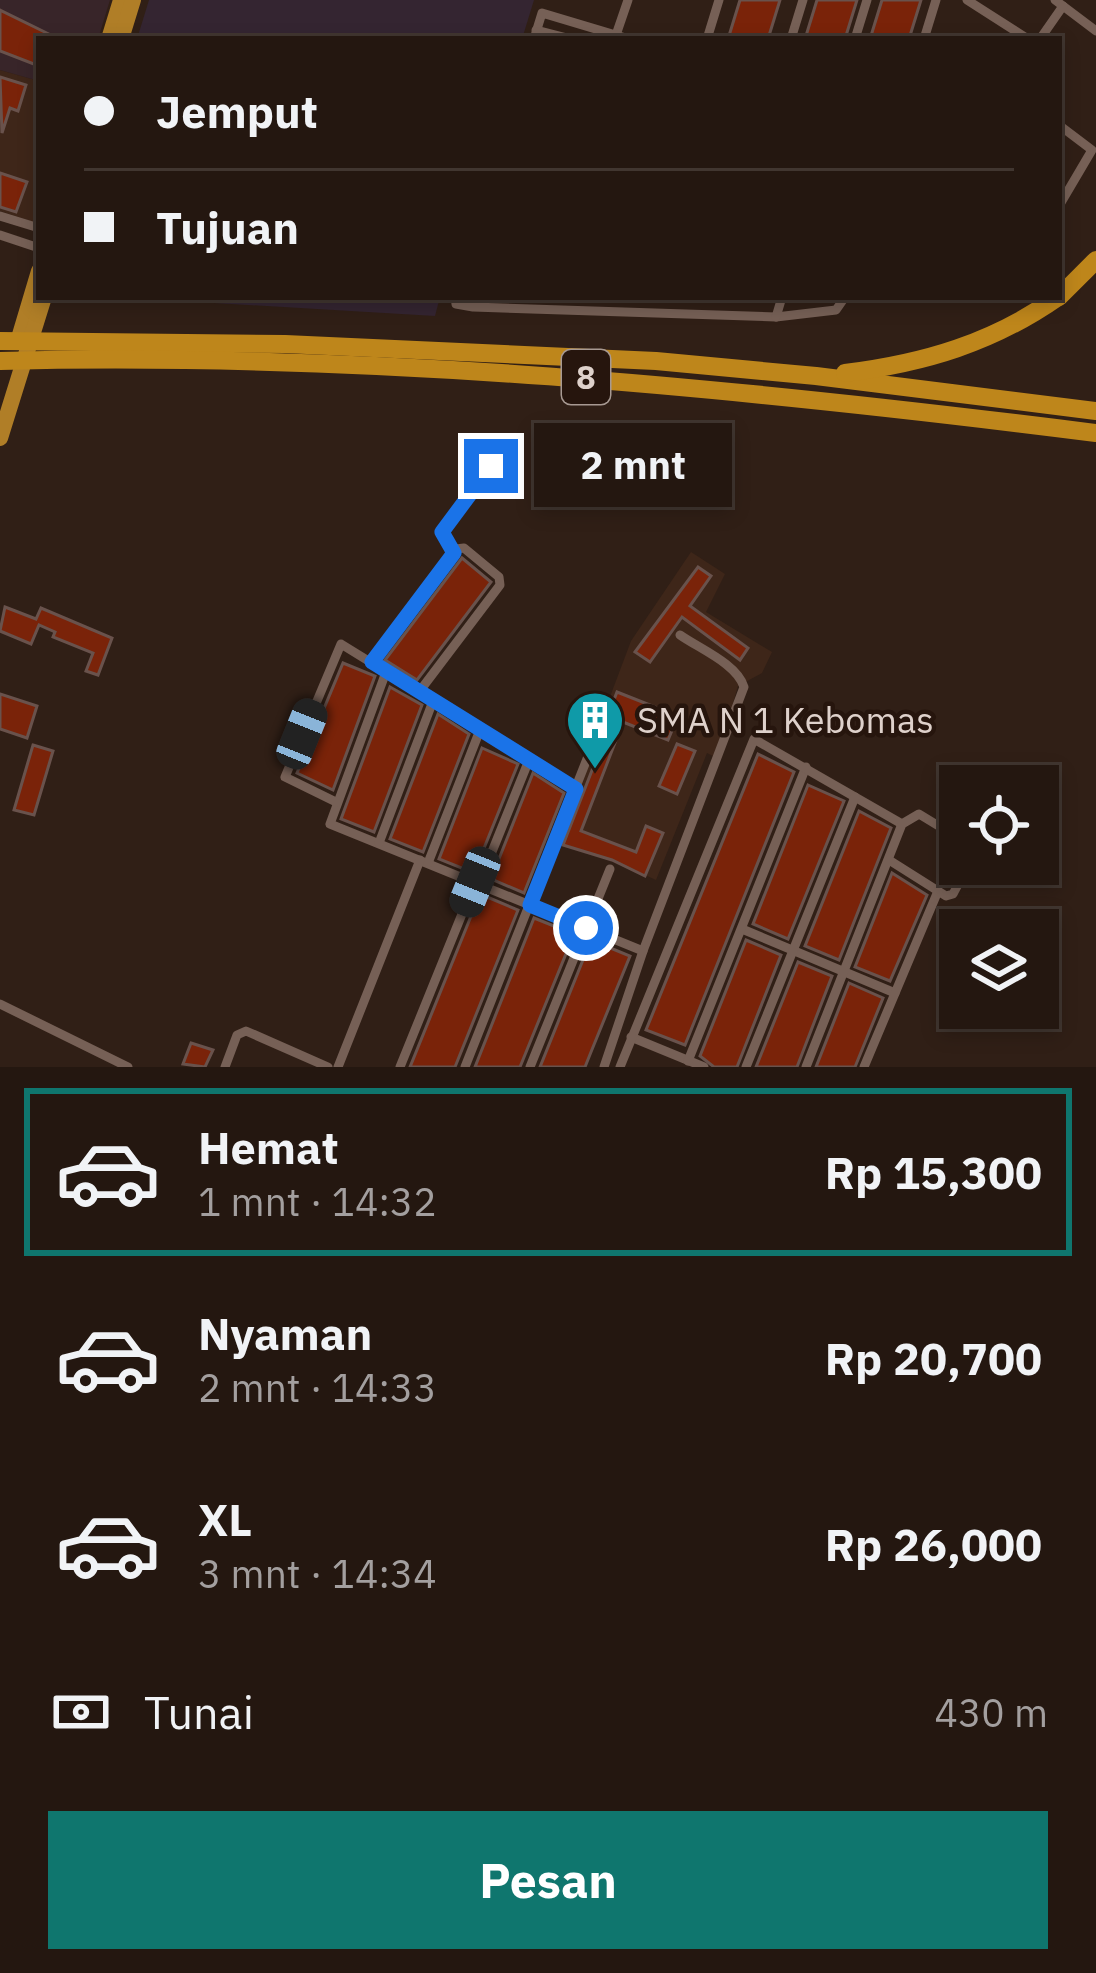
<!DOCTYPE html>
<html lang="id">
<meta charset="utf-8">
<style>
body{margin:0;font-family:"IBM Plex Sans",sans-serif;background:#30241e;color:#f1f3f6;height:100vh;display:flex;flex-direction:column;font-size:45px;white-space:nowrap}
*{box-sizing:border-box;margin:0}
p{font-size:39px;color:#a39f9f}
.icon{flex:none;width:66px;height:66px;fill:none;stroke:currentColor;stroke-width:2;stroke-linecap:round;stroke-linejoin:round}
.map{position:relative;height:1067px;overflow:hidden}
.side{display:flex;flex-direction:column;background:#241710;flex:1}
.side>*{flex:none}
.top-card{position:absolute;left:36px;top:36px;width:1026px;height:264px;border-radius:0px;box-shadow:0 6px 18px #0003,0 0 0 3px #413630;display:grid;align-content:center;height:264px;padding:0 48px;background:#241710}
.fabs{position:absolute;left:939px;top:765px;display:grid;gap:24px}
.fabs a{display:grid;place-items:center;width:120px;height:120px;border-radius:0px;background:#241710;box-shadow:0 6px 18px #0003,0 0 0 3px #413630;font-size:60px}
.end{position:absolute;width:54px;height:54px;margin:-27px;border:15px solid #1a73e8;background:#fff;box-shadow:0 0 0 6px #fff}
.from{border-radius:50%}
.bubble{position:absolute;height:84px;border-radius:0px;background:#241710;box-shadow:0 6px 18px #0003,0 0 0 3px #413630;font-size:39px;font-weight:800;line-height:84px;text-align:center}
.car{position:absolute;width:36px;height:72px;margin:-36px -18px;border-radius:15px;box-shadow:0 0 9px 3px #0007;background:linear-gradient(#222 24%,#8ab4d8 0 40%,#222 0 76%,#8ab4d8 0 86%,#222 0)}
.top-card b{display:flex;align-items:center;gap:42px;height:114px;font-size:45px}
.top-card b+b{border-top:3px solid #413630}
.top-card i{width:30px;height:30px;background:#f1f3f6}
ul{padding:21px 0 0;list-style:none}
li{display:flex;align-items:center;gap:36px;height:168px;margin:0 24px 18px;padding:0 24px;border:6px solid transparent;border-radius:0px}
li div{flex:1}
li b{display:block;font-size:45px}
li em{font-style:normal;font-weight:800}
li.on{border-color:#0f766e}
li>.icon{width:108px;height:108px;stroke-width:1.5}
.pay{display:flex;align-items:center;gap:30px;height:132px;padding:0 48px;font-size:45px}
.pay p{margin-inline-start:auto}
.cta{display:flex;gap:24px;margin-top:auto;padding:24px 48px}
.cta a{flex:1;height:138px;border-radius:0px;background:#0f766e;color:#fff;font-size:48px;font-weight:800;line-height:138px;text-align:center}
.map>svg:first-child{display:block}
.commercial{fill:#342531}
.built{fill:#3e2619}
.medical{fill:#382529}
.building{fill:#7a2309;stroke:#69524c;stroke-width:3}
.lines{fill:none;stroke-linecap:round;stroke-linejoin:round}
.minor{stroke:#766056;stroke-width:9}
.trunk{stroke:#b07e27;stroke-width:16}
.motorway{stroke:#be861b;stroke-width:18}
.route{stroke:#1a73e8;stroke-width:15}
.labels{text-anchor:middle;stroke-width:9;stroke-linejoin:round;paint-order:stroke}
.shield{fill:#26150d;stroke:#a79992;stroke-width:3}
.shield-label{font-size:33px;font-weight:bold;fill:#ded1cb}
.poi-label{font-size:36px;fill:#ded1cb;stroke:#26150d;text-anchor:start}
</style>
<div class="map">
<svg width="1096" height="1067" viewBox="0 0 1096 1067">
<rect width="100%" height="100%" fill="#301f16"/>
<g class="commercial">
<path d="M149,0H534L522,39H137Z"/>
<path d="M114,297H440L435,316Z"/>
</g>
<g class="built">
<path d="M0,70L39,81V219L36,223L0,211Z"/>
<path d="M691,552L725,574L706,612L772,652L762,673L738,686L727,723L713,756L707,753L656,880L558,835L631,641Z"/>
</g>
<path class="medical" d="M0,0H110L98,39H39V81L0,70Z"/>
<g class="building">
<path d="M740,0H780L768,39H728Z"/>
<path d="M817,0H857L845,39H805Z"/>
<path d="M882,0H921L909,39H870Z"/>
<path d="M0,10L59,39H39V66L0,51Z"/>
<path d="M0,77L26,85L18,111L10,108L2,133Z"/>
<path d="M0,173L27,182L16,212L0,207Z"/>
<path d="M462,558L491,582L417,680L385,660Z"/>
<path d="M698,567L711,576L690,606L748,648L740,660L682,617L650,662L635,652Z"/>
<path d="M5,607L36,619L41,608L112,638L98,675L86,671L93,653L53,637L55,632L39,625L31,644L0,631Z"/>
<path d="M343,663L375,676L333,790L297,773Z"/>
<path d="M390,687L422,705L374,832L341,819Z"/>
<path d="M617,692L678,716L668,740L623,722L581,831L636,852L646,826L663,833L645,876L612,860L563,845L610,724L608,715Z"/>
<path d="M0,694L37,706L27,738L0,729Z"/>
<path d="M438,714L469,734L423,852L390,839Z"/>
<path d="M677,744L695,751L677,794L659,786Z"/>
<path d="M33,745L53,751L34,815L14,810Z"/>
<path d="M482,748L518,764L474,873L439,859Z"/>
<path d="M758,754L794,772L685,1045L646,1030Z"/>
<path d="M533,773L564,793L524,893L491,879Z"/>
<path d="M808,785L844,801L788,939L753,924Z"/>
<path d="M859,811L891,828L839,960L805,946Z"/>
<path d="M892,873L927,895L890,981L855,967Z"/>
<path d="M480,894L518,910L455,1067H410Z"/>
<path d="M534,918L574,934L520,1067H475Z"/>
<path d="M591,940L630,956L591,1052L585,1067H540Z"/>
<path d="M746,940L781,955L737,1067H714L700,1056Z"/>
<path d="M798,962L832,976L797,1067H756Z"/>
<path d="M849,983L883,998L855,1067H816Z"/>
<path d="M191,1043L213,1050L205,1067L183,1064Z"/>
</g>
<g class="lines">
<g class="minor">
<path d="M967,0L1028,39"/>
<path d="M1055,0L1096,31"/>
<path d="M536,30L571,39"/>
<path d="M616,35L628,0"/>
<path d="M534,39L542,13L629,39"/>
<path d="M707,39L719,0"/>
<path d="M791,39L803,0"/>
<path d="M855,39L867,0"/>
<path d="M924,39L936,0"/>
<path d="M1040,39L1063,6"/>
<path d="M1059,125L1092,150L1059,206"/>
<path d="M0,216L39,228"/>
<path d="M0,235L39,248"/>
<path d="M455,297L456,304L473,307L776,317L836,310L845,297"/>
<path d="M776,317L782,297"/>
<path d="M454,553L442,532L491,467"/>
<path d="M372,662L456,549L464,548L499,577L500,585L419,692"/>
<path d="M386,672L330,824L643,951"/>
<path d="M1012,786L1013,784"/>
<path d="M336,802L285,777L341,644L576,789"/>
<path d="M379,843L433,701"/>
<path d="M889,860L946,896L953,894L969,864"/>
<path d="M428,863L480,730"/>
<path d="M479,884L529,760"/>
<path d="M742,929L895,993"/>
<path d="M0,1004L128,1067"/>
<path d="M631,1037L704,1067"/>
<path d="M688,1061L806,767"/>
<path d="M225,1067L237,1035L246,1031L328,1067"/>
<path d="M338,1067L420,860"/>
<path d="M400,1067L475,882"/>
<path d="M465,1067L602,721"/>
<path d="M530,1067L610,869"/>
<path d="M604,1067L643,951L744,687C737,664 700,649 680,635"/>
<path d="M620,1067L754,739L902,824"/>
<path d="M746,1067L855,797"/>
<path d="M806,1067L902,824L919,814L960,839"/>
<path d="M864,1067L938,891"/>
</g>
<g class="trunk">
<path d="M109,39L121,0"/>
<path d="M121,39L133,0"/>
<path d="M19,338L39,271"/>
<path d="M0,438L44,297"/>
</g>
<g class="motorway">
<path d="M1059,297L1096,260"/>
<path d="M0,341L285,344L656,361L816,376L1096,411"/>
<path d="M0,361C367,352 732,387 1096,433"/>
<path d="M845,373C925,363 992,343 1058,297"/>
</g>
</g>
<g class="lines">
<path class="route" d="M491,466L442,532L454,553L372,662L576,789L530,905L586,928"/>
</g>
<defs>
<symbol id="building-pin" viewBox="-11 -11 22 30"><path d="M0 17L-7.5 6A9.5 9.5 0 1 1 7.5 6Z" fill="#0f9aa8" stroke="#26150d"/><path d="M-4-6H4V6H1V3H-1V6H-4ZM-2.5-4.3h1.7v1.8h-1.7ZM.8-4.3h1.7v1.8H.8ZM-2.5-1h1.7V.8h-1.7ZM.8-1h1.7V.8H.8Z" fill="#fff"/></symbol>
</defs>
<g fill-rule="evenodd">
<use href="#building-pin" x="562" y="687" width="66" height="90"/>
</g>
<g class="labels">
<rect class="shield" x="562" y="350" width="48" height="54" rx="9"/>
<g class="shield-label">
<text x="586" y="389">8</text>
</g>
<g class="poi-label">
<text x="637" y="733">SMA N 1 Kebomas</text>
</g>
</g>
</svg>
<div class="fabs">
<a><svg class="icon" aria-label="locate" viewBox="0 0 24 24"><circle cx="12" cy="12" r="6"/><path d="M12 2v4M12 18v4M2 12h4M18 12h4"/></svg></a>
<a><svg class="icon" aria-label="layers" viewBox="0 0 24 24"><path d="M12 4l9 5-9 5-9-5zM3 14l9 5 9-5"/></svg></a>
</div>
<i class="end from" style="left:586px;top:928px"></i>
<i class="end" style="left:491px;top:466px"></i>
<div class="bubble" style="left:534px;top:423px;width:198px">2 mnt</div>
<i class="car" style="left:302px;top:734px;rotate:22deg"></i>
<i class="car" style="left:475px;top:882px;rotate:202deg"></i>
<div class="top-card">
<b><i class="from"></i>Jemput</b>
<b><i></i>Tujuan</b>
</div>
</div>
<section class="side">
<ul>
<li class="on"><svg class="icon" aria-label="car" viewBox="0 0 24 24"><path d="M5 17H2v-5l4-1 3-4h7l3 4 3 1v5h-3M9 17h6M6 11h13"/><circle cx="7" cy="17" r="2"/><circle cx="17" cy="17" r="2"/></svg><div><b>Hemat</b><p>1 mnt · 14:32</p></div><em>Rp 15,300</em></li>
<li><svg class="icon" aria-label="car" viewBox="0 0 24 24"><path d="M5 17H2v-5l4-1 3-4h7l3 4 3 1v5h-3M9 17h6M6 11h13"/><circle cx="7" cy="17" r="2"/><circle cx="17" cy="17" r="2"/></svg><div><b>Nyaman</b><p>2 mnt · 14:33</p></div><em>Rp 20,700</em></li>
<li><svg class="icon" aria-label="car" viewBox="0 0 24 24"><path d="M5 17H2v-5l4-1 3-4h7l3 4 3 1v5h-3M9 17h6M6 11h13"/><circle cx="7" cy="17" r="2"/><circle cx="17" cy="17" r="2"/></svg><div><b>XL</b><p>3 mnt · 14:34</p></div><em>Rp 26,000</em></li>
</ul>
<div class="pay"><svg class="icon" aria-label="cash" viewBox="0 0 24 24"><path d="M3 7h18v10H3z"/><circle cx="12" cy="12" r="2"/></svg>Tunai<p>430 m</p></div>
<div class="cta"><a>Pesan</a></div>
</section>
